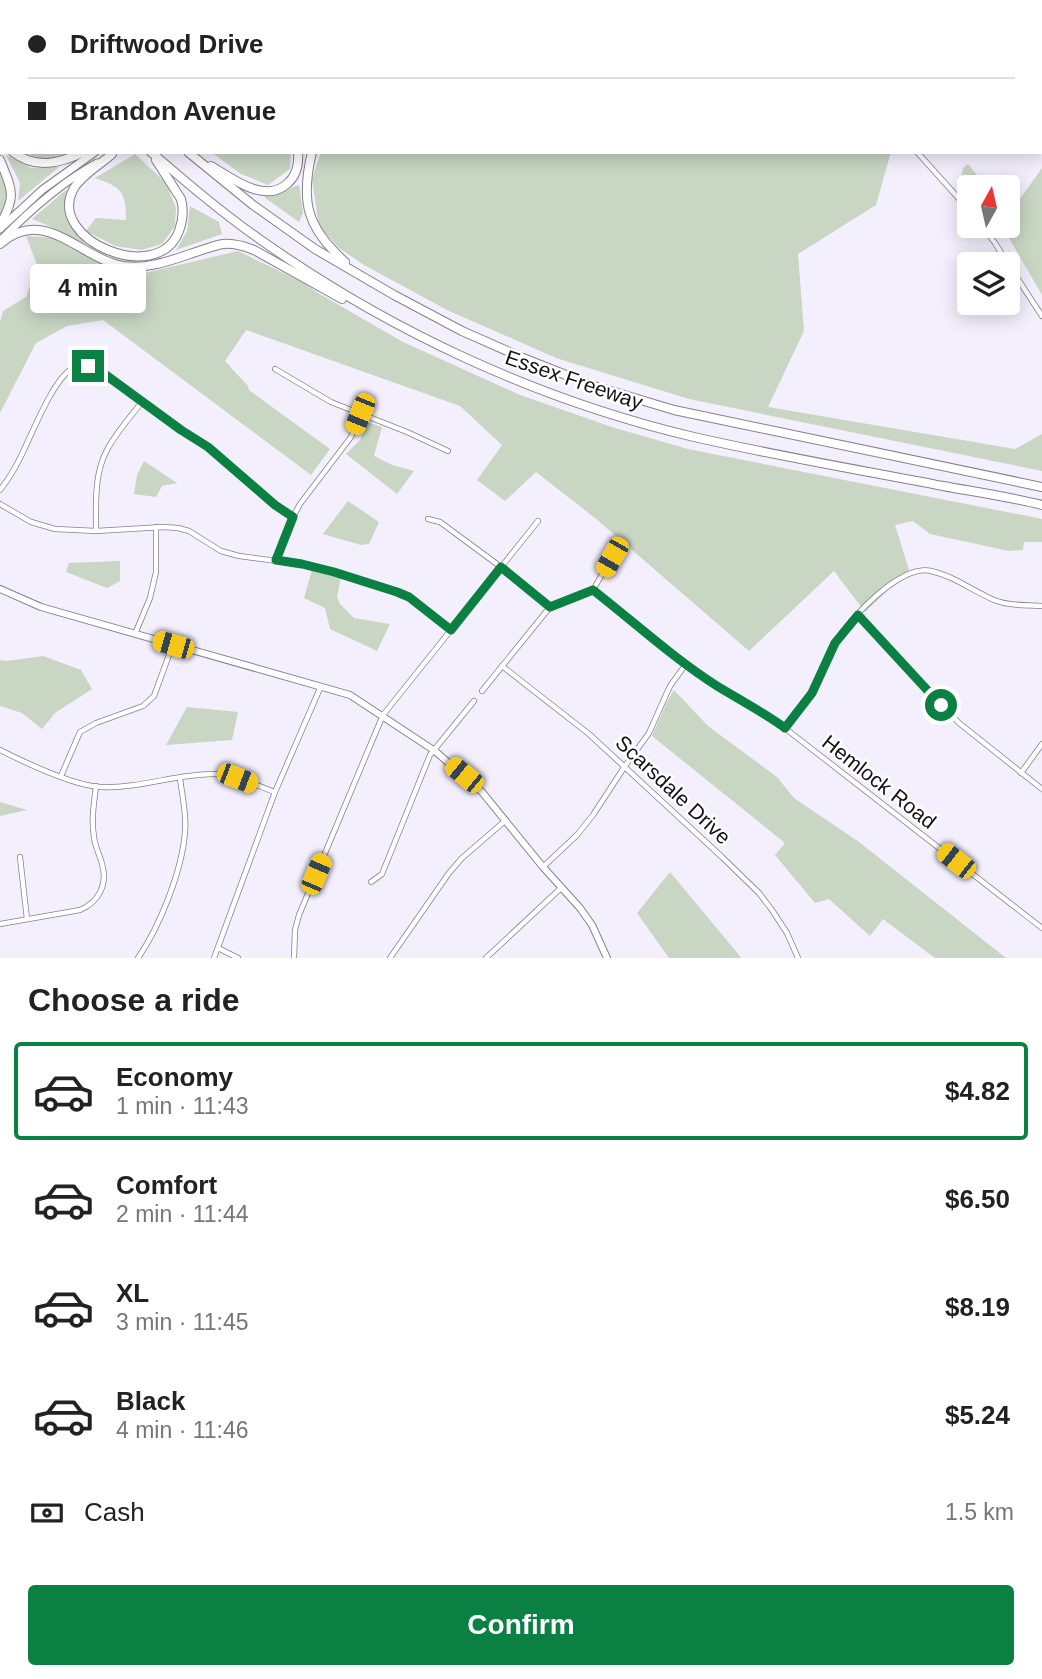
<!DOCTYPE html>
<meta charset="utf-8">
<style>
body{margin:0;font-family:Arial,sans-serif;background:#f6f6f6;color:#222;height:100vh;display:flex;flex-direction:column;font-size:26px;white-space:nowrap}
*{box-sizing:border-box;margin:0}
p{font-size:23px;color:#767676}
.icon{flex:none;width:38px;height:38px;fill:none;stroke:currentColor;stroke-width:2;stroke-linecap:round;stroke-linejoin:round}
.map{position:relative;height:958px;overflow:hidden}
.panel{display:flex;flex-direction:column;background:#fff;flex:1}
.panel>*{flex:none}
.hud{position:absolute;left:0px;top:0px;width:1043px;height:154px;box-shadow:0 4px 18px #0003;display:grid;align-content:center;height:154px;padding:0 28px;background:#fff}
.needle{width:46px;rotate:8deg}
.tools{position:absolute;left:957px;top:175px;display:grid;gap:14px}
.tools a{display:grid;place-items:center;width:63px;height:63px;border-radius:7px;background:#fff;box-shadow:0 4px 18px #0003;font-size:35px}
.end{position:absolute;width:32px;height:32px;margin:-16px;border:9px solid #0b8043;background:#fff;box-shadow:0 0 0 4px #fff}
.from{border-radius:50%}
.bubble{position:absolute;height:49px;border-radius:7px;background:#fff;box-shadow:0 4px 18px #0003;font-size:23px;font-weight:800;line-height:49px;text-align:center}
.car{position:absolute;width:21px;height:42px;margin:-21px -10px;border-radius:9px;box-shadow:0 0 5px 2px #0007;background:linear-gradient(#f5c518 24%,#345 0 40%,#f5c518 0 76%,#345 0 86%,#f5c518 0)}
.hud b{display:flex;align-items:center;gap:24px;height:66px;font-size:26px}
.hud b+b{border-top:2px solid #e0e0e0}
.hud i{width:18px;height:18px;background:#222}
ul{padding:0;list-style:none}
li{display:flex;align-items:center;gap:21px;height:98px;margin:0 14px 10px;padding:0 14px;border:4px solid transparent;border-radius:7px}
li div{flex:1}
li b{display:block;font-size:26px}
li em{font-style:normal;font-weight:800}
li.on{border-color:#0b8043}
li>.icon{width:63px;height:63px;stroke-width:1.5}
h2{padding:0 28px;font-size:32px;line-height:84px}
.pay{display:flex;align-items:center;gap:18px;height:77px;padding:0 28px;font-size:26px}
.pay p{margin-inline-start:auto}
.cta{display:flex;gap:14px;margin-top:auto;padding:14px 28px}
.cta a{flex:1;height:80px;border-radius:7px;background:#0b8043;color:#fff;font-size:28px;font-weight:800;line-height:80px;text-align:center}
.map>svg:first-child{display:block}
.green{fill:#c8d6c3}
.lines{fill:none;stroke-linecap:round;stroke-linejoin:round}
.stream{stroke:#7b99aa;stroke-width:2}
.street-casing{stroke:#85808c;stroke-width:6}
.secondary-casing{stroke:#85808c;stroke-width:8}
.primary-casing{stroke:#85808c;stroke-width:9}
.highway-casing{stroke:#85808c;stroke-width:10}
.street{stroke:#fff;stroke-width:4.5}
.secondary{stroke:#fff;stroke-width:6}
.primary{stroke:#fff;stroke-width:7}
.highway{stroke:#fff;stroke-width:8}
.route{stroke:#0b8043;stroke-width:9}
.labels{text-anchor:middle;stroke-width:5;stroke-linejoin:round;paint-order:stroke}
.street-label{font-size:21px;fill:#121015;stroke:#fff}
</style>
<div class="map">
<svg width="1042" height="958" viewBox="0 0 1042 958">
<rect width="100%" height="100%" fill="#f4effd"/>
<g class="green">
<path d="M607,0H769L770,2L779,0H858L859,2H603Z"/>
<path d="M24,152H75C50,162 48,162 24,152Z"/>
<path d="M211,152H291L290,169L268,185L241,174Z"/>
<path d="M321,152H891L876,205L798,254L804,331L768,407L1015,449L1042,434V471L689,399L556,358L447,310L364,265L339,248L319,226L312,179Z"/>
<path d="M135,154L166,183L176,208L175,226L162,244L141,250L115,246L86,231L96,218L126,220C126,191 121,187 95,178Z"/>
<path d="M6,155L31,168L59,167L18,201L20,183Z"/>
<path d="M968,164L987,187H970L969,189L961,180L963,168Z"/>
<path d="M1042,168V295L1002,226H1008V210L1022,196Z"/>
<path d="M0,172C10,192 11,197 0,217Z"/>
<path d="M299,185L303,213L299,222L264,197Z"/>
<path d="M67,189C63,219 69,223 87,246L56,229L32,219Z"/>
<path d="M190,206L219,222L222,234L176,250L187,231Z"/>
<path d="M26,236L56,238L90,258L114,269L145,273L238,251L302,282L318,293L403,342L520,395L615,428L688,449L1042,519V542H1024L1023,550L1009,551L930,534L913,521L895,525L909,570L865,612L834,571L749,651L595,518L536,472L505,501L477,480L502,445L460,406L246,330L225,361L248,386L249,390L330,449L311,475L103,320L67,326L36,343L0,413V322L3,311L26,297L37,265Z"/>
<path d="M367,422L382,427L374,456L392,465L414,471L397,494L346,454L360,440Z"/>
<path d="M144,461L177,483L162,486L156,497L134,494L137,475Z"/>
<path d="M348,501L379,522L369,544L361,545L323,534Z"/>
<path d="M120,561V581L107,588L66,572L69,563Z"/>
<path d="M312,570L341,577L337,597L340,604L354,618L390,624L377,651L330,629L325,608L304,598Z"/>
<path d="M43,656L81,670L92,689L55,713L42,729L22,713L0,706V660L7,661Z"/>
<path d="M674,690L708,726L777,777L794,798L859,842L1006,958H935L883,919L870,936L829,899L815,903L775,855L785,843L652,736L666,704Z"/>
<path d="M187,707L238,712L232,740L166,745Z"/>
<path d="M0,802L27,810L0,816Z"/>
<path d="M670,872L739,955L741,958H669L637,913Z"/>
</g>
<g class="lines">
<g class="stream">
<path d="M729,0L732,2"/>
<path d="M793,2L795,0"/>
</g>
<defs>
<g id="street">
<path d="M873,0L874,2"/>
<path d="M917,152L970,211"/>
<path d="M982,226L995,243L1008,264"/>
<path d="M1008,264L1042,316"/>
<path d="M275,369L331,402L407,432L448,451"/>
<path d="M0,490C7,481 13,472 18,462C30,440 52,379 73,368C82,364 91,366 99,370L181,430L208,447L275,505L293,517"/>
<path d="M0,504L31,522L55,529L96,531L163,527L178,528L189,531L221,551L239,556L301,564L334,572L397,592L409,597L451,630"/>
<path d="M428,519L440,522L501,567L550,607"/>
<path d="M96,531C96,504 94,474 107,450C116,433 130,417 142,402"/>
<path d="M276,560L293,517L300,504L351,437L360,414"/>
<path d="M593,590L686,664L717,686L768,715L1042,928"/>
<path d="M858,615L959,723L1042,789"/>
<path d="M135,634L150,598L156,572V527"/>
<path d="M502,666L589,734L722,857L759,893L772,910L787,933L798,958"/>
<path d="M482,691L550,607L593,590L612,557"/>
<path d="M785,728C794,717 803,706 811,694C821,678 825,657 836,641C851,617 901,564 931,571C954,576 973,591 994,600C1009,606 1026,605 1042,606"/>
<path d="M0,750C26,763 73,786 101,787C138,789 176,774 213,774C234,774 255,785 275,792"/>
<path d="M1021,773L1042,744"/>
<path d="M61,776L80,732L96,723L143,706L154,696L173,644"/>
<path d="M20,857L27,919"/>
<path d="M543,867L577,835L593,815L625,766L649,733L670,686L686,664"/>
<path d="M371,882L382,874L430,755L474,701"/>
<path d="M0,924L80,910C99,902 108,884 102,864C100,855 95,847 94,837C91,820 94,803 96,786"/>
<path d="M218,948L238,958"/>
<path d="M138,958C160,926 182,871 185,832C187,815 182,796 180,778"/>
<path d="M214,958L275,792L321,686"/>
<path d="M294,958L295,930L299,915L383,715L538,521"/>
<path d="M390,958L449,873L462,858L506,820"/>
<path d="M486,958L561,888"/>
</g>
<path id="secondary" d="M0,589L41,607L350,695L435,751L482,792L543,867L580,908L592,925L607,958"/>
<g id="primary">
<path d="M550,2L553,0"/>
<path d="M577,2L580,0"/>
<path d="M589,2L592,0"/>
<path d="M0,229L42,190L95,152"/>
<path d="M0,241C29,211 60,183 97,163"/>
</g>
<g id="highway">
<path d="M9,0L10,2"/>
<path d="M39,0L41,2"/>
<path d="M54,0L56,2"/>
<path d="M185,0L190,2"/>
<path d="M112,2L118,0"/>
<path d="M0,26V43"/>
<path d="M0,93L2,88"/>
<path d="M0,131L2,136"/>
<path d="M13,152C36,170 60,163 84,152"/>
<path d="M151,152C186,182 221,212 258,238C389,331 538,400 694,437C777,456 860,470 943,486C976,492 1010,497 1042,505"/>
<path d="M188,152L253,205L315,249L394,295L462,331L523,358L591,385L674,410L1042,487"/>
<path d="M312,152C300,202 307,228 345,262"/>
<path d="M112,154C101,164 79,177 73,190C47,240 158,287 179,231C183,220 184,210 181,199L156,160"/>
<path d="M0,160C12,190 17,195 0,225"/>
<path d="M211,166C232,178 265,205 288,183C297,175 299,164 298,152"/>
<path d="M0,244C45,205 79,258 123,266C150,270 177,258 202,250C209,248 216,245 223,244C234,243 244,246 254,250L342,299"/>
</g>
</defs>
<use href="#street" class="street-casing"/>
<use href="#secondary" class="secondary-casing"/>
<use href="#primary" class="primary-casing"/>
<use href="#highway" class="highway-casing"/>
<use href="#street" class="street"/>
<use href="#secondary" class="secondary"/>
<use href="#primary" class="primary"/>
<use href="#highway" class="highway"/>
</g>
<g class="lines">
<path class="route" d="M88,366L99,370L181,430L208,447L275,505L293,517L276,560L302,564L334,572L397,592L409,597L451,630L501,567L550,607L593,590C634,622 673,658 717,686C740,700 763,712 785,728L812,693L835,643L858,615L941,705"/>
</g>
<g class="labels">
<g class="street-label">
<text transform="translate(574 380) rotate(19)" y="7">Essex Freeway</text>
<text transform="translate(879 782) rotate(38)" y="7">Hemlock Road</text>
<text transform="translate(673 790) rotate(43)" y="7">Scarsdale Drive</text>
</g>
</g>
</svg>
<div class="tools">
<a><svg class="needle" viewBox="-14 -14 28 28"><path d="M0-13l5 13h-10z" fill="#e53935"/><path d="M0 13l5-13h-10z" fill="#767676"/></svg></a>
<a><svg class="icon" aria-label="layers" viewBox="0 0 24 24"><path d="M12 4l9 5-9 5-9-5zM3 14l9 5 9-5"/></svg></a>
</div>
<i class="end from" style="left:941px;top:705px"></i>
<i class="end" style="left:88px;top:366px"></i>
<div class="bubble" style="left:30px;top:264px;width:116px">4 min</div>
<i class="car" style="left:360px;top:414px;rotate:202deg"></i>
<i class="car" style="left:612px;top:557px;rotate:210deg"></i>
<i class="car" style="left:173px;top:645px;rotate:286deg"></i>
<i class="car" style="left:464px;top:775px;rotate:309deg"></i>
<i class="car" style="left:237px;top:778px;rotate:111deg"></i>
<i class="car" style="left:956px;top:861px;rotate:308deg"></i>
<i class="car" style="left:316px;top:874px;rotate:23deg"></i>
<div class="hud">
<b><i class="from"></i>Driftwood Drive</b>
<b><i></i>Brandon Avenue</b>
</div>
</div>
<section class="panel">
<h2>Choose a ride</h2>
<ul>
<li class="on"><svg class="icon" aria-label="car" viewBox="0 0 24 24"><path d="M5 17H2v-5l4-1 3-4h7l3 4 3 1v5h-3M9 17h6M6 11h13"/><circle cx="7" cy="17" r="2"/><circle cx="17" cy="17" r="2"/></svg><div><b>Economy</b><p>1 min · 11:43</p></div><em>$4.82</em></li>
<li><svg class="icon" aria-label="car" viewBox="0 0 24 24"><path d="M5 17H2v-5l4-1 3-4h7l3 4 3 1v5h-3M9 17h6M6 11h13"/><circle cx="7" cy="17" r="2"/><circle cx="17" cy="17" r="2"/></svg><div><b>Comfort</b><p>2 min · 11:44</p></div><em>$6.50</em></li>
<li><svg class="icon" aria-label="car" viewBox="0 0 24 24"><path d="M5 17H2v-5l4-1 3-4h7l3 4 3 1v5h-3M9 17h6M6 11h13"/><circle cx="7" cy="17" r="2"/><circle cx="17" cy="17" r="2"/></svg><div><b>XL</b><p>3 min · 11:45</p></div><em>$8.19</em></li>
<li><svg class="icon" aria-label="car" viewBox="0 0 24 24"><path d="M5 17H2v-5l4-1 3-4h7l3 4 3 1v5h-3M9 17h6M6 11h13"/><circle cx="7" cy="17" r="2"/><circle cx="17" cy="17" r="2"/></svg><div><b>Black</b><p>4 min · 11:46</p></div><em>$5.24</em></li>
</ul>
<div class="pay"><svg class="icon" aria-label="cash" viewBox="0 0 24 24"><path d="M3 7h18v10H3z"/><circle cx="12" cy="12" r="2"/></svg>Cash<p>1.5 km</p></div>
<div class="cta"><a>Confirm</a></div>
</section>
